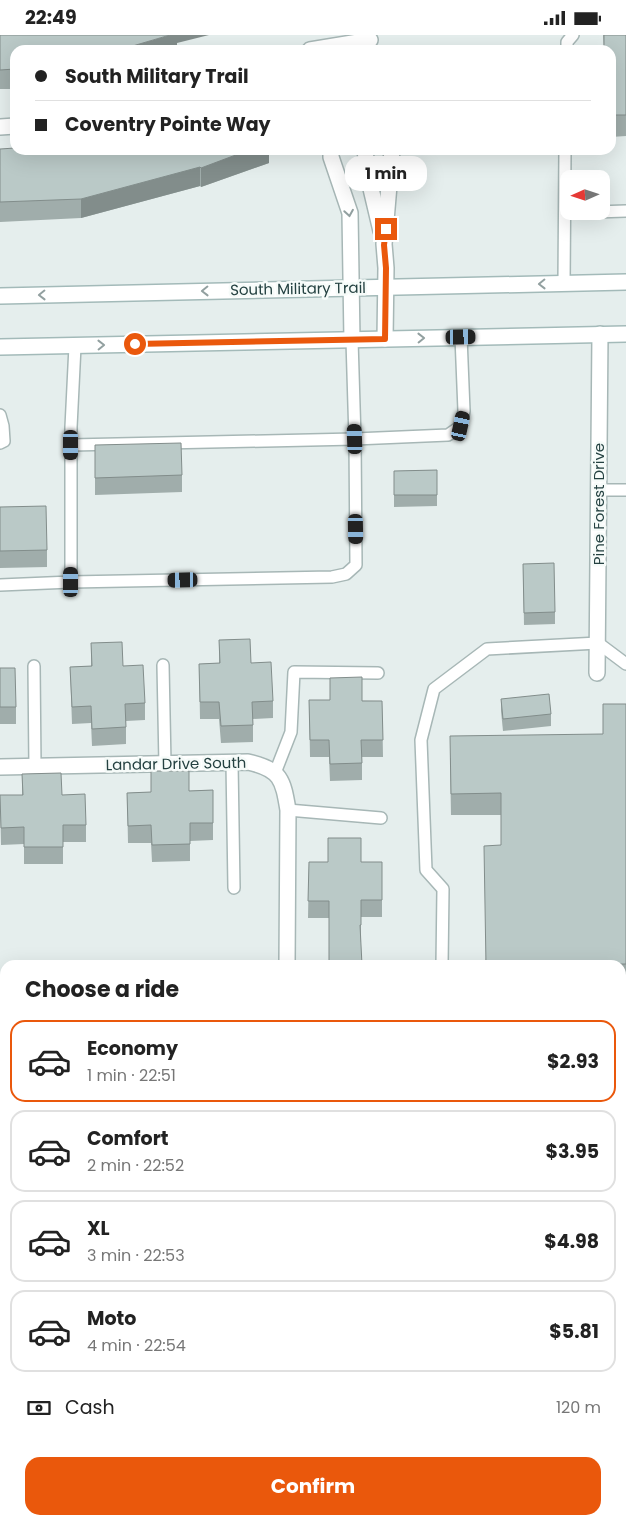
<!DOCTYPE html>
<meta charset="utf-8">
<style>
body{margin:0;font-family:Poppins,sans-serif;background:#f2f2f2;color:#222;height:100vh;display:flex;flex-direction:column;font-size:19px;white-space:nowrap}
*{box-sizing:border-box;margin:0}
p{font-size:16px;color:#767676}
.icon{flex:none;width:28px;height:28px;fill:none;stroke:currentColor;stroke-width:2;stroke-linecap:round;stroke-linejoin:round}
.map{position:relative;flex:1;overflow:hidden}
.side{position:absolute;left:0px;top:925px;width:626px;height:565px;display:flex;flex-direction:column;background:#fff;border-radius:15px 15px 0 0;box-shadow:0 5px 20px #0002}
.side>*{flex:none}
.guide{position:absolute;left:10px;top:10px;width:606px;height:110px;border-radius:15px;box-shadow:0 5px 20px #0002;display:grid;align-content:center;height:110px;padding:0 25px;background:#fff}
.needle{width:32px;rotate:267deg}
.tools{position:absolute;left:560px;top:135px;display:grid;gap:10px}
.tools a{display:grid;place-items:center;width:50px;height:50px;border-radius:10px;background:#fff;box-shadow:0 5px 20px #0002;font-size:25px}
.end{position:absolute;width:22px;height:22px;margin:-11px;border:6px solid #ea580c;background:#fff;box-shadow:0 0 0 2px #fff}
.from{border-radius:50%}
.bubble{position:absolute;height:35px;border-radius:15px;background:#fff;box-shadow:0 5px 20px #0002;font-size:16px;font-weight:700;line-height:35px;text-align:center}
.car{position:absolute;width:15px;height:30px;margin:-15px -8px;border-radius:6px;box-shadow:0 0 4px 1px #0007;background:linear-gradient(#222 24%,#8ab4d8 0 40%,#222 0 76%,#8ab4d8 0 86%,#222 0)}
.guide b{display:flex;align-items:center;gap:18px;height:48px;font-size:19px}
.guide b+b{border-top:1px solid #e0e0e0}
.guide i{width:12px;height:12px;background:#222}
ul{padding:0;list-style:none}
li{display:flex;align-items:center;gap:15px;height:82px;margin:0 10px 8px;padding:0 15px;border:2px solid #e0e0e0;border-radius:15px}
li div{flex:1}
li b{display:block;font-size:19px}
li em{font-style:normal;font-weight:700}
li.current{border-color:#ea580c}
li>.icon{width:45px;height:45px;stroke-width:1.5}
h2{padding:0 25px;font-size:22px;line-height:60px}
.pay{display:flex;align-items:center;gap:12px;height:55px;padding:0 25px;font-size:19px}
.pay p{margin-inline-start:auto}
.primary-button{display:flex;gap:10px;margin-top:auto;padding:10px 25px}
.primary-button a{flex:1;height:58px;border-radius:15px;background:#ea580c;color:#fff;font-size:20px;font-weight:700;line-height:58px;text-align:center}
.status{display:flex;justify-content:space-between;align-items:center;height:35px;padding:0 25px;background:#fff;direction:ltr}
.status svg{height:14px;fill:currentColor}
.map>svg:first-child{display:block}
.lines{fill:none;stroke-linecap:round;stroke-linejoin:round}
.service-casing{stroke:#a7b7b6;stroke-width:14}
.minor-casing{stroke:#a7b7b6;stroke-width:18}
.secondary-casing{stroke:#a3bab9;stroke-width:18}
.service{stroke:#fff;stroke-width:11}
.minor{stroke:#fff;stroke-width:15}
.secondary{stroke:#fff;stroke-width:15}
.wall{fill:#a0adab}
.shaded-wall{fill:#828d8b}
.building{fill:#bac9c7;stroke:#828d8b}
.oneway{stroke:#92a0a0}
.route{stroke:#ea580c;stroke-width:6}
.labels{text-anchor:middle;stroke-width:5;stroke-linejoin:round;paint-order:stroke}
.street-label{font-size:15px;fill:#244141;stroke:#f6fbf9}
</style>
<div class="status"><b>22:49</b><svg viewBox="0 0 49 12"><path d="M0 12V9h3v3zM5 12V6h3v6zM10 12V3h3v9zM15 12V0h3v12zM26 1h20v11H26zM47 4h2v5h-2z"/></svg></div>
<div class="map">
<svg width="626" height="1490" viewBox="0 0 626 1490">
<rect width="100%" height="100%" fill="#e5eeed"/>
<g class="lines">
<defs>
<g id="service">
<path d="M567,15V7L573,0"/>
<path d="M565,178L626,176"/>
<path d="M564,248L565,115"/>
<path d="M352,305L355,404L448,400L461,391L464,376L461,302"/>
<path d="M0,380L3,391L4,406L0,408"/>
<path d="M71,410L355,404L356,530L346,539L332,542L71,547"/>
<path d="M599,455H626"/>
<path d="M0,550L71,547V392L75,311"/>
<path d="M163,630L165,729"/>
<path d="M34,631L35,732"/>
<path d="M232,728L234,853"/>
<path d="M275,738L291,697L294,637L378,638"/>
<path d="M288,775L381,783"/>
<path d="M442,930L443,854L426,835L421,705L434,654L487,614L598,608L626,629"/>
<path d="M5,1295L1,1298V1401H5"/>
<path d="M150,1485V1490"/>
</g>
<g id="minor">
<path d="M310,15L370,5"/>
<path d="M0,92L15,91"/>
<path d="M331,115V122L350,178L352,305"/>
<path d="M365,115L368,141L381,196"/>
<path d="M385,304L386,233L384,209L392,115"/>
<path d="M597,638L600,299"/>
<path d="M0,732L248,727C281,734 283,745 288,775L287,930"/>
<path d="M0,1082L5,1083"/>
<path d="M0,1214H5"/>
<path d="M621,1381H626"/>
<path d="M199,1490V1485"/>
</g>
<g id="secondary">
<path d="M0,261L626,247"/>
<path d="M0,312L626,299"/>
</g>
</defs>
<use href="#service" class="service-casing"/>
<use href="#minor" class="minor-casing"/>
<use href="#secondary" class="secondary-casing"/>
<use href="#service" class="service"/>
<use href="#minor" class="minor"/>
<use href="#secondary" class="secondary"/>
</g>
<g class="wall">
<path d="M0,0L177,8V15H15V54H0Z"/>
<path d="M603,0H626V101L611,102V15H604Z"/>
<path d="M0,114L57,116L269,115V128L201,152L200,151L81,183L0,187Z"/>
<path d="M95,410L182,440V457L95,460Z"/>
<path d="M437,435V471L394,472V436Z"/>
<path d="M0,472L47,515V532L0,533Z"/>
<path d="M523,529L555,577V589L524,590Z"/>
<path d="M219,605L251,628L273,666V683L253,684V707L221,708L219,684H200L199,629L219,628Z"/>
<path d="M91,608L123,631L145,668V685L126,686V709L92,711L91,688L72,689L70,632L91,631Z"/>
<path d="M0,633L16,672V689H0Z"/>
<path d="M501,664L551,679V691L503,696L501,676Z"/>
<path d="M309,665L382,666L383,722H362V745L330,746L329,722H310Z"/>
<path d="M626,669V951H621V930H485L501,810V780H451L450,723L603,699Z"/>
<path d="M22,739L62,760L86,790V807H63V829H24V809L1,810L0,760H22Z"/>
<path d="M213,755V805L190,806V826L152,827L151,808H128L127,758Z"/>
<path d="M309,827H382V882H361V907L330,919L329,883H308Z"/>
<rect x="621" y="1253" width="5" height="47"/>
<rect x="417" y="1485" width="41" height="5"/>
<path d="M493,1485H531V1490H494Z"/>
<rect x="569" y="1485" width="33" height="5"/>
</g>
<g class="shaded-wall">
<path d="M170,0H209L177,8V15H119Z"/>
<path d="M249,115H269V128L201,152V133Z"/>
<path d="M200,132V151L81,183V164Z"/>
</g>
<g class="building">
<path d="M0,0H170L119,15H15V34L0,35Z"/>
<path d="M604,0H626V80H611V15H604Z"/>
<path d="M15,113V115H57V116L61,115H249L201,133L200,132L81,164L0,167V114Z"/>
<path d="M181,408L182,440L95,443V410Z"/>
<path d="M437,435V460H394V436Z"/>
<path d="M46,471L47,515L0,516V472Z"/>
<path d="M554,528L555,577L524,578L523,529Z"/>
<path d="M250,604L251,628L271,627L273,666L252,667L253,690L221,691L219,667H200L199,629L220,628L219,605Z"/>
<path d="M122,607L123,631L143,630L145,668L125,669L126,692L92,694L91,671L72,672L70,632L92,631L91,608Z"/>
<path d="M0,633H15L16,672H0Z"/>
<path d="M362,642V666H382L383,705H361L362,728L330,729L329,705H310L309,665H330V643Z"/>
<path d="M549,659L551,679L503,684L501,664Z"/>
<path d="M603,669H626V929L486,930L484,811L501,810V758L451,759L450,701L603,699Z"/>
<path d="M151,736H189V756L213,755V788H190V809L152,810L151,790L128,791L127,758L151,757Z"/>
<path d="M61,738L62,760L85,759L86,790H63V812H24V792L1,793L0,760H23L22,739Z"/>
<path d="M328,803H361V827H382V865H361V890H360L362,930H329V866H308L309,827H328Z"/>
<rect x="621" y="1253" width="5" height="30"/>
<rect x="5" y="1485" width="99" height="5"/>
<rect x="235" y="1485" width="38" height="5"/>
<rect x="323" y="1485" width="59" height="5"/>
<path d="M494,1485H531V1487L494,1488Z"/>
<path d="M569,1485H602V1487L570,1488Z"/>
</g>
<defs><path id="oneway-chevron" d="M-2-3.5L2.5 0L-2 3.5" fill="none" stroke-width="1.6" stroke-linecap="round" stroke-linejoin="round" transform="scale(1.25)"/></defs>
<g class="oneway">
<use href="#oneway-chevron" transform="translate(349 178) rotate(81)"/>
<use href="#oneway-chevron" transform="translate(542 249) rotate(179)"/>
<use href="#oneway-chevron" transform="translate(205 256) rotate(179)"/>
<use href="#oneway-chevron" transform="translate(42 260) rotate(179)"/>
<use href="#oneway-chevron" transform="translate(421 303) rotate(-1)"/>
<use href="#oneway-chevron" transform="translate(101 310) rotate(-1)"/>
</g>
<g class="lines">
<path class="route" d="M135,309L385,304L386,233L384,210L386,194"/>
</g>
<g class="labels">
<g class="street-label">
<text transform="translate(298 254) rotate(-1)" y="5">South Military Trail</text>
<text transform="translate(599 469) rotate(-90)" y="5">Pine Forest Drive</text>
<text transform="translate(176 729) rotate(-1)" y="5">Landar Drive South</text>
</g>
</g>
</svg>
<div class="tools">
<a><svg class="needle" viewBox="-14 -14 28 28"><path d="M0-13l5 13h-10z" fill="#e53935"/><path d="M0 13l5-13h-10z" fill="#767676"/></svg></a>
</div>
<i class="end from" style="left:135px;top:309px"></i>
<i class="end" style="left:386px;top:194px"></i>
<div class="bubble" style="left:345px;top:121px;width:82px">1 min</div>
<i class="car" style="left:461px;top:302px;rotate:89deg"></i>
<i class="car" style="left:461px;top:391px;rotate:12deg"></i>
<i class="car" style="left:355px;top:404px;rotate:358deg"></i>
<i class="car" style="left:71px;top:410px;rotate:180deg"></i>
<i class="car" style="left:356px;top:494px;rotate:179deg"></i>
<i class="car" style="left:183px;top:545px;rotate:269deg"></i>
<i class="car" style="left:71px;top:547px;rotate:0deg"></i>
<div class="guide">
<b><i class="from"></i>South Military Trail</b>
<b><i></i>Coventry Pointe Way</b>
</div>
<section class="side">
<h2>Choose a ride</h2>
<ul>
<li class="current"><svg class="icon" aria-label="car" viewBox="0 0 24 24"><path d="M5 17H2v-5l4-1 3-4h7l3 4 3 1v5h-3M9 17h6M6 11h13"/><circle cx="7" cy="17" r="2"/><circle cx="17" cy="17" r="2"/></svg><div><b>Economy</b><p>1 min · 22:51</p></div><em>$2.93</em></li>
<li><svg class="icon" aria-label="car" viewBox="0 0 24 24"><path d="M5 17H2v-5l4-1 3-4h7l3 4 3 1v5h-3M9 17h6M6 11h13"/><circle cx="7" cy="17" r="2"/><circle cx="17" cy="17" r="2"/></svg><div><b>Comfort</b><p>2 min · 22:52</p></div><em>$3.95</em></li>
<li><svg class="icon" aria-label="car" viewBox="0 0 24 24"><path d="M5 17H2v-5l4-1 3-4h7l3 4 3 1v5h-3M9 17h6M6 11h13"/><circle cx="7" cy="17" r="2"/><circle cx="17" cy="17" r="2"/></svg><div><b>XL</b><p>3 min · 22:53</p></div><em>$4.98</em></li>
<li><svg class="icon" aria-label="car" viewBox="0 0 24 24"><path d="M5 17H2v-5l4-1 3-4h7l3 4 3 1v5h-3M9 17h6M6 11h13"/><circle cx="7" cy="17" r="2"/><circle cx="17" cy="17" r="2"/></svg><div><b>Moto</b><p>4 min · 22:54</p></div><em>$5.81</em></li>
</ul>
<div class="pay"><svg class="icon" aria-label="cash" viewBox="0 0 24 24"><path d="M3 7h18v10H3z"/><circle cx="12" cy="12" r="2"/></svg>Cash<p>120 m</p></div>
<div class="primary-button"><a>Confirm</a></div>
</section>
</div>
